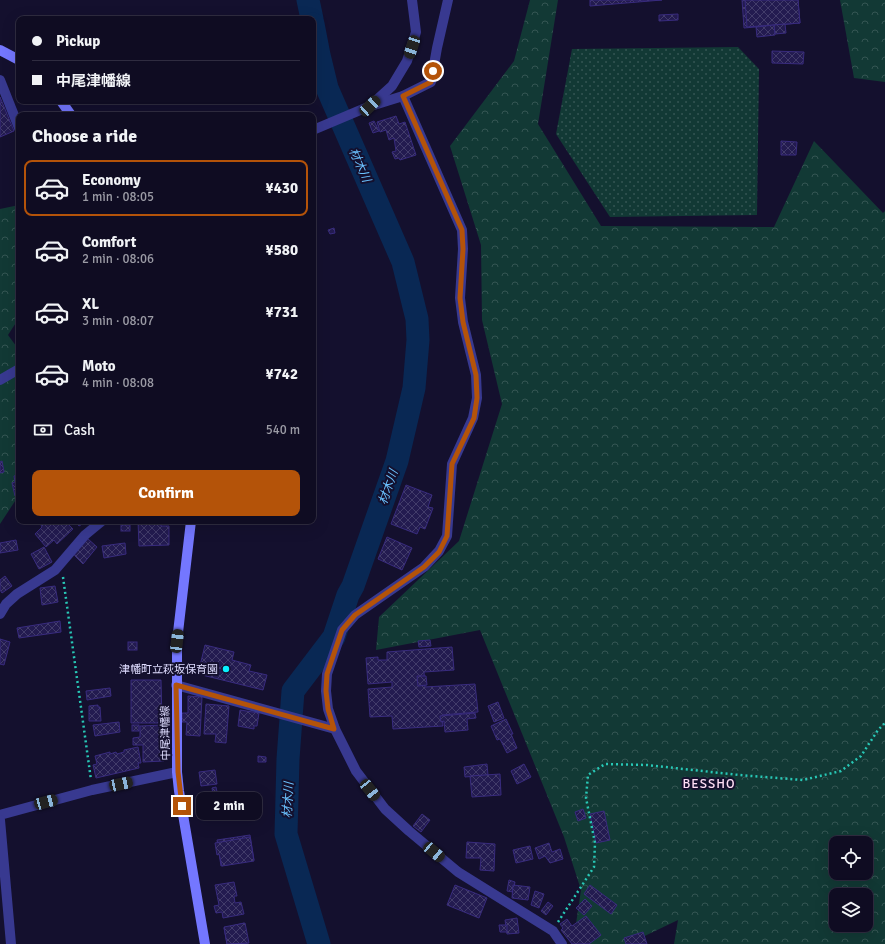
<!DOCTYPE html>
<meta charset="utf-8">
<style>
body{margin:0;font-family:Signika,"Noto Sans JP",sans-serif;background:#18152a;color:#f1f3f6;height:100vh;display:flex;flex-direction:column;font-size:15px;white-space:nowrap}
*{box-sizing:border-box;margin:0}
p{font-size:13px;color:#9b9ba5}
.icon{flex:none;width:22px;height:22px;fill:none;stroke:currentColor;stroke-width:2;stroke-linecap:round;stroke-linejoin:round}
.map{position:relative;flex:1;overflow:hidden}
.sheet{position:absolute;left:16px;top:112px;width:300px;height:412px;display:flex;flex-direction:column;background:#0f0c22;border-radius:8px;box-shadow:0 4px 16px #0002,0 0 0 1px #2f2c40}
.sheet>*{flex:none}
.top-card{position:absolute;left:16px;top:16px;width:300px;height:88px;border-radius:8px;box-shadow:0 4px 16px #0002,0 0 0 1px #2f2c40;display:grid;align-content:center;height:88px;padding:0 16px;background:#0f0c22}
.fabs{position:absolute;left:829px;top:836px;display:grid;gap:8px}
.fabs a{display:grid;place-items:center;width:44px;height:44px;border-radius:8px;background:#0f0c22;box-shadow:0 4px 16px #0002,0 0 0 1px #2f2c40;font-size:20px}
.end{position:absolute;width:18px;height:18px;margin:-9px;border:5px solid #b45309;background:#fff;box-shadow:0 0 0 2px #fff}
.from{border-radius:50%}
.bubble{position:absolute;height:28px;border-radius:8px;background:#0f0c22;box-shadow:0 4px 16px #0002,0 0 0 1px #2f2c40;font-size:13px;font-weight:700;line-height:28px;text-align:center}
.car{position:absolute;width:12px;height:24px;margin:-12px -6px;border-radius:5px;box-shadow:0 0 3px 1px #0007;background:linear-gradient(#222 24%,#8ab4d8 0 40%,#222 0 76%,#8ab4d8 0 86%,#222 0)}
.top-card b{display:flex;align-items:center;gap:14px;height:38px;font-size:15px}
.top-card b+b{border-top:1px solid #2f2c40}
.top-card i{width:10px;height:10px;background:#f1f3f6}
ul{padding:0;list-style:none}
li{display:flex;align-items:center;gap:12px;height:56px;margin:0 8px 6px;padding:0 8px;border:2px solid transparent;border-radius:8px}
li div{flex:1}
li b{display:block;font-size:15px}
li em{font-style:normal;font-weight:700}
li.active{border-color:#b45309}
li>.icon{width:36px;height:36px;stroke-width:1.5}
h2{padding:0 16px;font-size:18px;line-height:48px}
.pay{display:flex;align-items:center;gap:10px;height:44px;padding:0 16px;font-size:15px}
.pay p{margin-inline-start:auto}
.button{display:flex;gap:8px;margin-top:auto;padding:8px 16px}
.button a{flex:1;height:46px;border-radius:8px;background:#b45309;color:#fff;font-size:16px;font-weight:700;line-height:46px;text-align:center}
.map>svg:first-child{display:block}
.forest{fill:url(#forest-crowns);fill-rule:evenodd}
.park{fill:url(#park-dots)}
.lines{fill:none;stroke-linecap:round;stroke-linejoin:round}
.river{stroke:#092854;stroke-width:23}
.building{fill:url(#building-cross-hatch);stroke:#382b7e}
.path{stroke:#28c8b6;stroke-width:2.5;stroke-dasharray:2 3;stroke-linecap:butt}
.minor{stroke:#383990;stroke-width:10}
.tertiary{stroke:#383990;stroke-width:10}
.secondary{stroke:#7477ff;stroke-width:10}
.route{stroke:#b45309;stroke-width:5}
.poi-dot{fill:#09f2ff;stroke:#14102e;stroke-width:1.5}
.labels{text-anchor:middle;stroke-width:4;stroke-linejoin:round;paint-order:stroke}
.poi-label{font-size:11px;fill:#dfddff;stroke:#14102e;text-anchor:end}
.street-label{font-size:11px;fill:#dfddff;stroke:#14102e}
.water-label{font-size:12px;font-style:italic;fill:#6bc2ff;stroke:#14102e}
.quarter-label{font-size:13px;letter-spacing:1px;fill:#ffdff5;stroke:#14102e}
</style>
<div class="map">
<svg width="885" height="944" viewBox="0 0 885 944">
<defs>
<pattern id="forest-crowns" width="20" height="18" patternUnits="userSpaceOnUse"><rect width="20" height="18" fill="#123935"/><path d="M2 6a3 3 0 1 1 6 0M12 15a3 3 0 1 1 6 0" fill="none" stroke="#345553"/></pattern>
<pattern id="park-dots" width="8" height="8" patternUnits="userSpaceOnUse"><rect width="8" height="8" fill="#123935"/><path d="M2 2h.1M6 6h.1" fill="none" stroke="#345553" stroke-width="1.8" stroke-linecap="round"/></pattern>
<pattern id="building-cross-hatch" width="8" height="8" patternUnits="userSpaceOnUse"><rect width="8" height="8" fill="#231b50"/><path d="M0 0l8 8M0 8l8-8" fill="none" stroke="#423c6a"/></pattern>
</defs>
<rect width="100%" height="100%" fill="#14102e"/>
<g class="forest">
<path d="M530,0H558L538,124L601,226L774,227L814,141L883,213L885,211V944H674L678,920L628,944H573L581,890L564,837L480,630L376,650L379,617L459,541L502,404L482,320L481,245L450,146L514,61ZM836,843H866V873H836ZM836,895H866V925H836Z"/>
<path d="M840,0H885V82L854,78Z"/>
<path d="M19,205V318L8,335L19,350V495L0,524V209Z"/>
</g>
<path class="park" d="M738,47L759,69L757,215L610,217L556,134L572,49Z"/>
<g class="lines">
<g class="river">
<path d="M308,0L312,19"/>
<path d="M313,24L319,55L327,88L403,262L417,319L418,340L414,388L397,461L353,586L348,595L334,637L293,691L288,759L286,834L319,944"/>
</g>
</g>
<g class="building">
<path d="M590,0H662L590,6Z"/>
<path d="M742,0H798L800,23L744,28Z"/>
<path d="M745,0H798L800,23L747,27Z"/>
<path d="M678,14V20L659,21V15Z"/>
<path d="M785,24L786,33L775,34L774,25Z"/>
<path d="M774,25L775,35L757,37L756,27Z"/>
<path d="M772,51L804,52L803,64L772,63Z"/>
<path d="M0,97L14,131L0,137Z"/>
<path d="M396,116L399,124L405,122L416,155L400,160L399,158L395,159L392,152L396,151L394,138L389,140L386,130L380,132L377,122Z"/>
<path d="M374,121L379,131L373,133L369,123Z"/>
<path d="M781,141L797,142L796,155H781Z"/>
<path d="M334,228L335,233L330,234L328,230Z"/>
<path d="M2,461L4,472L0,473V462Z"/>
<path d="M19,475V495L15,496L12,483L15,482L14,476Z"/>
<path d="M406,485L432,495L428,507L433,508L425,529L420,527L417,534L391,524Z"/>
<path d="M46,521H65L73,529L57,544L54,540L46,547L35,534L42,527L41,525Z"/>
<path d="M75,521H87L79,526Z"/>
<path d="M138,521H161V526H169V545L139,546Z"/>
<rect x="121" y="525" width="9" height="6"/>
<path d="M387,537L412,548L402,570L378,559Z"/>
<path d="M87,538L97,547L83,564L75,556L74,551Z"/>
<path d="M16,540L18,550L0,553V543Z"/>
<path d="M125,543L126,554L104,558L102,546Z"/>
<path d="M44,547L52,562L39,569L31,554Z"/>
<path d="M5,576L12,586L2,593L0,590V580Z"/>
<path d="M55,586L58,602L42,605L40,588Z"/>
<path d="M60,621L61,632L19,638L17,628Z"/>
<path d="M0,639L10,642L4,665L0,664Z"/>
<path d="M430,640L431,646L419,647L418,641Z"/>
<rect x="128" y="642" width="9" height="8"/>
<path d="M205,645L234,652L232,660L251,665L249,671L267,675L263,690L198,674Z"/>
<path d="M452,647L454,670L424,672L425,687L475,684L478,712L442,715L443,726L393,729L392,716L370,717L368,689L392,687V682L368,684L366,658L378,657V660H387V652Z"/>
<path d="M417,676H426L427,685L418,686Z"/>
<path d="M131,680H161L162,723H131Z"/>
<path d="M110,688L111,696L87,700L86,691Z"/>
<path d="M188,696L202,697L200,736L186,735L187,722H182V713H188Z"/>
<path d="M498,702L504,718L494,722L488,706Z"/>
<path d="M206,704L229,706L226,743L215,742L216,734H204Z"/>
<path d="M98,705V707H100L101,721H89V706Z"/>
<path d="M240,710L259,713L257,726H254V729L238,726Z"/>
<path d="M475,713L476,718L467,719L468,730L445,732L444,721L441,722L440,716Z"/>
<path d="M506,719L513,734H511L517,748L507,753L500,739L497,740L491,726Z"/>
<path d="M119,722L120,732L95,736L93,725Z"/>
<rect x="132" y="725" width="7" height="6"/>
<path d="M163,725L164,761L143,762V745H133V738L140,737V726Z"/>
<path d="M138,747L141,763H138L139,768L96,778L93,765L97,764L95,756L110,752V754L116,752L117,754L124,752V750Z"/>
<path d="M258,756L266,757V762H258Z"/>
<path d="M487,764L488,775L465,777L464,767Z"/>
<path d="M524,764L531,777L517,784L511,771Z"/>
<path d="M215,770L217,784L201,786L199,772Z"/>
<path d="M500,774L501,795L472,797L470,776Z"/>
<path d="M216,787L220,806L215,807L212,788Z"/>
<path d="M583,809L586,818L578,821L575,812Z"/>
<path d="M604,811L610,840L596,843L590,814Z"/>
<path d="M422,814L430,820L421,832L413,826Z"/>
<path d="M250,835L254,860L221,866L217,840Z"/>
<path d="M250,837L254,861L222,866L219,854L217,855L215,843Z"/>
<path d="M467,842L495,844L494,871L480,870L481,858H466Z"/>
<path d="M549,843L552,852L560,849L563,859L550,863L545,856L539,859L535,848Z"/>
<path d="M530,846L533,859L516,863L513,850Z"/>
<path d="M509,880L515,882L513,892L507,891Z"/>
<path d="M234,882L237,896H234L235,903L241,902L244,914L223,918L222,912L216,913L214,906L219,905L215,885Z"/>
<path d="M455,885L487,898L479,918L447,905Z"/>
<path d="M513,885L530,887L528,900L512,898Z"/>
<path d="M590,885L617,905L611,914L584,894Z"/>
<path d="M535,891L544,894L539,908L531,905Z"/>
<path d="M585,899L592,906L584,915L576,908Z"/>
<path d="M548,902L553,906L546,915L541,911Z"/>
<path d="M586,916L601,935L589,944H572L561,930L563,928L560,924L567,919L572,926Z"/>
<path d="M517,918L519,933L507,934L505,920Z"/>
<path d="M244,923L248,943L227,944L224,928Z"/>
<path d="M245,923L249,943L227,944L224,927Z"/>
<path d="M499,925H507V932H500Z"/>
<path d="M643,932L647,944H626L624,938Z"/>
</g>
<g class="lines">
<g class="path">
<path d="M63,577L91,780"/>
<path d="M558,922L594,867L595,843L586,798L588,775L605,764L647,765L739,775L803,780L841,771L861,756L878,730L885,723"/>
</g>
<g class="minor">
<path d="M403,96L462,230L463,249L460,298L463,322L476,375L477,398L473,418L452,464L447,536L439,551L424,567L355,615L342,630L327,674L326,691L328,709L335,729L356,771L385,809L409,831L458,872L553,931L562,944"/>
<path d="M0,614L6,604L17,594L55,570L85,535L102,521"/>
<path d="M176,685L335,729"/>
<path d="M0,815L92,790L177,772"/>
<path d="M0,820L11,944"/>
</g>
<g class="tertiary">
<path d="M0,80L19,128"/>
<path d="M374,105L403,96L431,82L437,48L448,0"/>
<path d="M313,130L370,106L392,86L407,61L416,32L412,0"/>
<path d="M0,380L19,369"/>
</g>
<g class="secondary">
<path d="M0,50L19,60"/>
<path d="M61,101L71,115"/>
<path d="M191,521L177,641V772L179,791L205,944"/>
</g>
</g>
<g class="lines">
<path class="route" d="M182,806L178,772L176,685L334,729L328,709L326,691L327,674L342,630L355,615L424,567L439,552L447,536L452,464L474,418L477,398L476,375L463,322L460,298L463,249L462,230L403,96L431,82L433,71"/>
</g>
<circle class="poi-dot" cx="226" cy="669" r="4"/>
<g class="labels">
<g class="poi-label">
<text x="218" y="673">津幡町立萩坂保育園</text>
</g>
<g class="street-label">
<text transform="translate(165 733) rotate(-91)" y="4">中尾津幡線</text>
</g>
<g class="water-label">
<text transform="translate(360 165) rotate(66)" y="4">材木川</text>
<text transform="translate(388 487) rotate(-71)" y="4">材木川</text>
<text transform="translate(288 800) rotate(-87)" y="4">材木川</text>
</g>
<g class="quarter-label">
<text x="709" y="788">BESSHO</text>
</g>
</g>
</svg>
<div class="fabs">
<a><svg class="icon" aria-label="locate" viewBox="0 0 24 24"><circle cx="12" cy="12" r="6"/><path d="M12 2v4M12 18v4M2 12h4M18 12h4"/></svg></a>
<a><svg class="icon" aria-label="layers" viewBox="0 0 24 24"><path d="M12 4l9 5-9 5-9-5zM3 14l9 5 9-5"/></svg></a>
</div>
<i class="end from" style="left:433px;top:71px"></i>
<i class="end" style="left:182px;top:806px"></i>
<div class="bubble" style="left:196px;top:792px;width:66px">2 min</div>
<i class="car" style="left:412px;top:47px;rotate:198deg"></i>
<i class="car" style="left:370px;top:106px;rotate:47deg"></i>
<i class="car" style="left:177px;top:641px;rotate:7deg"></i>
<i class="car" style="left:121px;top:784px;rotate:78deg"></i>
<i class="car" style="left:370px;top:790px;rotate:142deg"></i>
<i class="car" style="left:46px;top:802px;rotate:75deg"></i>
<i class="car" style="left:434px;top:852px;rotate:130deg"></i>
<div class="top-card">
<b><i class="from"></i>Pickup</b>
<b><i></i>中尾津幡線</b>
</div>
<section class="sheet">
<h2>Choose a ride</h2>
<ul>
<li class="active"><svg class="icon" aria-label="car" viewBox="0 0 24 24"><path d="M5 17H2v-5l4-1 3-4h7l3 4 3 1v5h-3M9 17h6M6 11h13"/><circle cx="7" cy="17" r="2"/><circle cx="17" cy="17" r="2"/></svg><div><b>Economy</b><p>1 min · 08:05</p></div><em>¥430</em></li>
<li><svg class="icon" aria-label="car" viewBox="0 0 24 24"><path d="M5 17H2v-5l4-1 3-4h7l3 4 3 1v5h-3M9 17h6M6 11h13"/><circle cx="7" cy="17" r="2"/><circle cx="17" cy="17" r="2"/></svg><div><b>Comfort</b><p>2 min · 08:06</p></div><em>¥580</em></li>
<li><svg class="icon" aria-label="car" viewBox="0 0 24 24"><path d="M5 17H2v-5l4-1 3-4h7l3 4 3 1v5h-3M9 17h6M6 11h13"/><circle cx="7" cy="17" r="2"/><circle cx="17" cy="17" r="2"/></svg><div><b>XL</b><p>3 min · 08:07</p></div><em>¥731</em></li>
<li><svg class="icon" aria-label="car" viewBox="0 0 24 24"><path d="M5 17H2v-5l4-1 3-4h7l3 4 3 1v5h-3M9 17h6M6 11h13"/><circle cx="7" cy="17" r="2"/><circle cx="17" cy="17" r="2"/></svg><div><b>Moto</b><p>4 min · 08:08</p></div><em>¥742</em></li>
</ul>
<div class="pay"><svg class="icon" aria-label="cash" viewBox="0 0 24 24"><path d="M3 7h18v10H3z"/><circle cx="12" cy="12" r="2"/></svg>Cash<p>540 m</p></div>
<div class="button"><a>Confirm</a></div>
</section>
</div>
